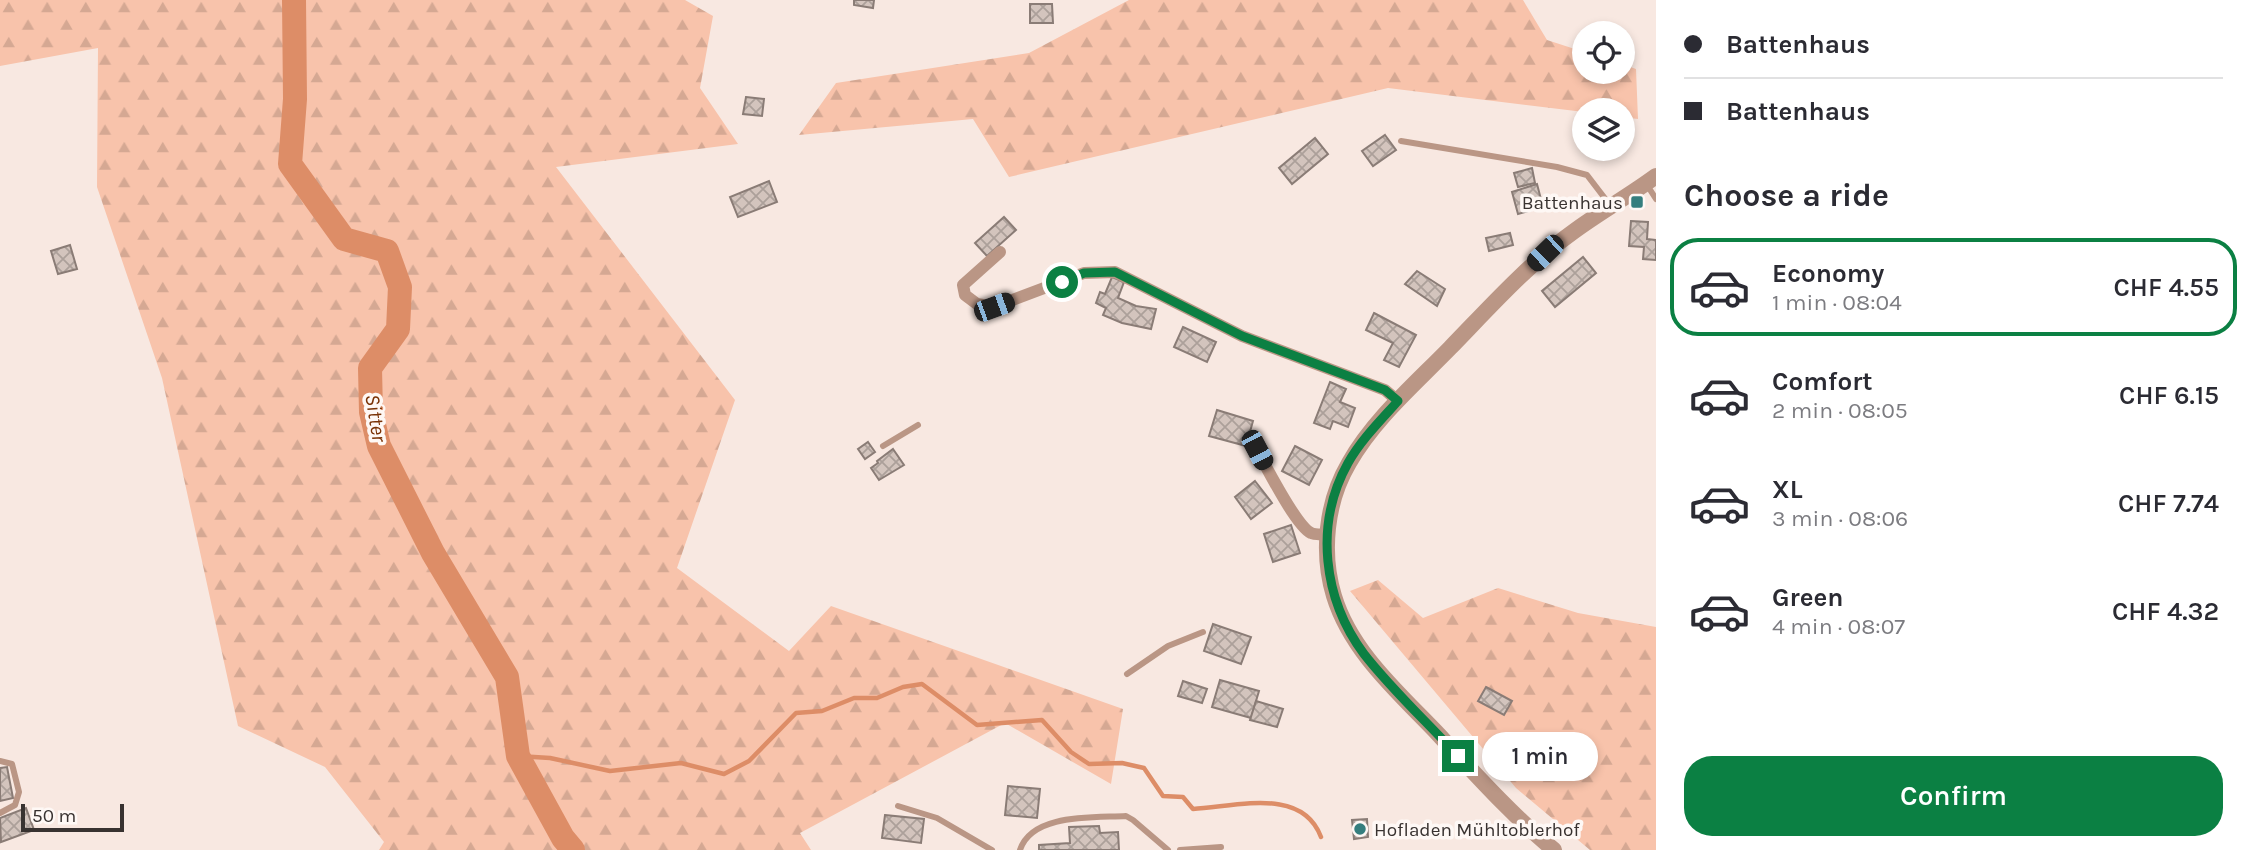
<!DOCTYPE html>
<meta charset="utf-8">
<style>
body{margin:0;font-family:Karla,sans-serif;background:#f7f7f7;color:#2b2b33;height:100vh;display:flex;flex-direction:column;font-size:26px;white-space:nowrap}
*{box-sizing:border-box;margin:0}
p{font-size:23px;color:#7c7c81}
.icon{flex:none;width:38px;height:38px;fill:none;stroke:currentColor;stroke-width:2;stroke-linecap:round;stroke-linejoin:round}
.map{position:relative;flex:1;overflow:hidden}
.details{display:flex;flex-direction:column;background:#fff;width:595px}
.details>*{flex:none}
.guide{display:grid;align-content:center;height:154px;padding:0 28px;background:#fff}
.fabs{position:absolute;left:1572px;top:21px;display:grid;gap:14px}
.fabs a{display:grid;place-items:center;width:63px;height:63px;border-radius:50%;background:#fff;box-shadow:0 4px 10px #0003;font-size:35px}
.scale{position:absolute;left:21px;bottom:18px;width:103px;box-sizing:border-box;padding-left:7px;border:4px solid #383230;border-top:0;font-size:19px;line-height:24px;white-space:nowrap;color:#383230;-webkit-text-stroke:5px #fef8f5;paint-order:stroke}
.end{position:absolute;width:32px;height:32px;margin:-16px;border:9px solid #0b8043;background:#fff;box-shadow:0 0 0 4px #fff}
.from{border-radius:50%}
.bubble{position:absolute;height:49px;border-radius:24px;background:#fff;box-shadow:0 4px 10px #0003;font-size:23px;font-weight:600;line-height:49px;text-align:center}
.car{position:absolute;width:21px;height:42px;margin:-21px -10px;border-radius:9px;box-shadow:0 0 5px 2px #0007;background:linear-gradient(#222 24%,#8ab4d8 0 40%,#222 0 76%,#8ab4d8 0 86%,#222 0)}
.guide b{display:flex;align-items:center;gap:24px;height:66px;font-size:26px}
.guide b+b{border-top:2px solid #e1e1e2}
.guide i{width:18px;height:18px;background:#2b2b33}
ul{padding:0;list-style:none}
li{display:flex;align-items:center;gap:21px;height:98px;margin:0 14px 10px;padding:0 14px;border:4px solid transparent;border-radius:28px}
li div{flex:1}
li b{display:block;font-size:26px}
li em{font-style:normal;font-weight:600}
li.selected{border-color:#0b8043}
li>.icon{width:63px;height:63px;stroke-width:1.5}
h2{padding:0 28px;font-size:32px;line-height:84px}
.button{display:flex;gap:14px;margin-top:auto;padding:14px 28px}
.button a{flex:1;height:80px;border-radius:28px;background:#0b8043;color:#fff;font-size:28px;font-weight:600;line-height:80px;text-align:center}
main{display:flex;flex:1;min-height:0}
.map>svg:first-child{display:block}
.forest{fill:url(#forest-firs)}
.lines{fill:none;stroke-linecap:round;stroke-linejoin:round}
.stream{stroke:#dd8d67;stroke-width:4.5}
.river{stroke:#dd8d67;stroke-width:24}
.building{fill:url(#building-cross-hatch);stroke:#8a7c76;stroke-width:2}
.service{stroke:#ba9685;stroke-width:6}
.minor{stroke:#ba9685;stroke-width:12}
.tertiary{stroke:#ba9685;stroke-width:16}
.route{stroke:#0b8043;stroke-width:9}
.poi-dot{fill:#357e7e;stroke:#fef8f5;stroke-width:2.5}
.labels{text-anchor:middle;stroke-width:7;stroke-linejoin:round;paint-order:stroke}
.poi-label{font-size:19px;fill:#383230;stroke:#fef8f5;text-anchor:end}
.water-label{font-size:21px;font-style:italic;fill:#7a3205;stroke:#fef8f5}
</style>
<main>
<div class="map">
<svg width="1656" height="850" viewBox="0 0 1656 850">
<defs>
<pattern id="forest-firs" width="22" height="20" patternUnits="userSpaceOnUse" patternTransform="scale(1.75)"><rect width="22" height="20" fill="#f8c3ab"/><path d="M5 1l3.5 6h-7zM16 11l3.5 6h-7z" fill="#d5a893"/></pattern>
<pattern id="building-cross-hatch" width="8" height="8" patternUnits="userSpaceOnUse" patternTransform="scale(1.75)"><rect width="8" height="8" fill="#d3c4bd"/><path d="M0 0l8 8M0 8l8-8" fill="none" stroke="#aca09a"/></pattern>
</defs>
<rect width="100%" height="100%" fill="#f8e8e1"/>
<g class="forest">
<path d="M0,0H685L713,16L700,88L738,144L556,167L735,400L677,568L789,651L831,606L1123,709L1111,784L1005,723L800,833L811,850H379L384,842L325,767L238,726L162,378L97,187L98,48L0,66Z"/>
<path d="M1129,0H1523L1547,40L1584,52V72H1622V64L1636,69L1638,119L1622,117V110H1584V112L1388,88L1009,177L973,119L799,135L836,83L1029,53Z"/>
<path d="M1378,580L1423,618L1498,588L1578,613L1656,627V850H1590L1516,788L1350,591Z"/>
</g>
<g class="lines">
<path class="stream" d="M518,756L550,758L610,771L681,763L724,774L749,761L796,713L822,711L854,698H877L903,687L922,684L977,725L1042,720L1071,752L1089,764L1122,763L1144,768L1163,796L1183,797L1193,809C1235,807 1302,786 1321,837"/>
<path class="river" d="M294,0L295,99L290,164L344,239L387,251L400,287L398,329L370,368L371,412L379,446L433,553L507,677L518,756L563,838L573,850"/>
</g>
<g class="building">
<path d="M854,0H874L873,8L854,5Z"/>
<path d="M1030,4H1052L1053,23H1030Z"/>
<path d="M746,97L764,99L762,116L743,114Z"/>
<path d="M1385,135L1396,150L1373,166L1362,151Z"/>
<path d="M1315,138L1328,154L1292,184L1279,168Z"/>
<path d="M1532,168L1535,183L1518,187L1514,173Z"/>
<path d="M769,181L777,202L738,217L730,197Z"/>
<path d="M1537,184L1543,207L1518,214L1512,192Z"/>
<path d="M1004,217L1016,230L987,256L975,243Z"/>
<path d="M1631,221L1648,222L1647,239L1656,240V260L1643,259L1644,247L1629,246Z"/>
<path d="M1510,233L1513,245L1489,251L1486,238Z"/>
<path d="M70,245L77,269L58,274L51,251Z"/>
<path d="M1583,257L1596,273L1555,307L1542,291Z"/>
<path d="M1417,271L1445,289L1437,306L1405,284Z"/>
<path d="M1112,277L1124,282L1118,298L1136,306L1156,309L1151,329L1122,323L1103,315L1106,308L1096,303L1100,292L1105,294Z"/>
<path d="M1374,313L1416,335L1399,367L1384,360L1393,343L1366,330Z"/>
<path d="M1183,327L1216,342L1207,362L1174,347Z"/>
<path d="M1330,382L1346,389L1340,402L1355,408L1348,427L1333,421L1330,429L1314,423Z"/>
<path d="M1217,410L1253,421L1246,446L1209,436Z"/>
<path d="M868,442L875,452L865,459L858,449Z"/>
<path d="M1295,446L1322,460L1309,485L1282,471Z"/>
<path d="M893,449L904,465L879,480L871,468L878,463L877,461Z"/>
<path d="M1255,481L1272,503L1251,519L1235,497Z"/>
<path d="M1291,525L1300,553L1273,562L1264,534Z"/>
<path d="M1213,624L1251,637L1241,664L1204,651Z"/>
<path d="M1220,680L1259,691L1251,718L1212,707Z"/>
<path d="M1183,681L1207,689L1202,703L1178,696Z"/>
<path d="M1486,687L1512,701L1504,715L1478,701Z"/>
<path d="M1256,701L1283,709L1277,727L1250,720Z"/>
<path d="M7,767L13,798L0,801V768Z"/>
<path d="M1008,786L1040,789L1037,818L1005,815Z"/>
<path d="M26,808L34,830L1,842L0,818Z"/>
<path d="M885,815L924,819L921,843L882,838Z"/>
<path d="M1367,819L1368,837L1354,839L1352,820Z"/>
<path d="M1099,826L1100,833L1118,832L1119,850H1039V845L1070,843L1069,827Z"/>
</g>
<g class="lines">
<g class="service">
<path d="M1401,141L1557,167L1587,175L1610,205"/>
<path d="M1647,185L1656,199"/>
<path d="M883,446L918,425"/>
<path d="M1127,674L1168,646L1203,632"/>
<path d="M0,761L12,764L19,792L15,805L0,813"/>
<path d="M898,806L937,818L992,850"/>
<path d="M1020,850C1032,813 1094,818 1126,816L1133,820L1168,850"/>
<path d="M1180,850L1221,847"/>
</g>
<g class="minor">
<path d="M1000,252L963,285L965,295L977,304L994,307L1084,273L1115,272L1242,336L1385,390L1398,401"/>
<path d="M1257,450C1266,466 1296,526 1311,533C1315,535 1323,534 1328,535"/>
</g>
<path class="tertiary" d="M1554,850C1512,815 1475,774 1438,734C1399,693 1351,652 1334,596C1321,553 1326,502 1349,463C1374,419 1415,384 1450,348C1489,308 1527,265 1573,232C1600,212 1629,196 1656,176"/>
</g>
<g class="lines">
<path class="route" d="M1062,282L1084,273L1115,272L1242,336L1385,390L1398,401C1380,421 1361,440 1348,463C1314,524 1323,599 1364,654C1392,690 1427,722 1458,756"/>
</g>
<g class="poi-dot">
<rect x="1630" y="195" width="14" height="14" rx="3.5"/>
<circle cx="1360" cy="829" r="7"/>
</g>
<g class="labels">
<g class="poi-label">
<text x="1623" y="209">Battenhaus</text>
<text x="1374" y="836" text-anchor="start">Hofladen Mühltoblerhof</text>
</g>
<g class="water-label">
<text transform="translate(376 418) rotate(81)" y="7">Sitter</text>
</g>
</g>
</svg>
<div class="fabs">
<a><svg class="icon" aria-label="locate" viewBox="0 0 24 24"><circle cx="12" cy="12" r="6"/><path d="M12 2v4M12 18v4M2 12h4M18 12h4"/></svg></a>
<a><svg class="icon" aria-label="layers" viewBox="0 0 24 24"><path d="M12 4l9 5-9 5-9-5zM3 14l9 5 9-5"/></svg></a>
</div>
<div class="scale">50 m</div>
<i class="end from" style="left:1062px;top:282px"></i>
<i class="end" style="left:1458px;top:756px"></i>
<div class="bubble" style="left:1482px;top:732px;width:116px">1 min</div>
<i class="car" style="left:1545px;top:253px;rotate:226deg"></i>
<i class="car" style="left:994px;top:307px;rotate:70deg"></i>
<i class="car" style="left:1257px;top:450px;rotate:152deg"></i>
</div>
<section class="details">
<div class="guide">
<b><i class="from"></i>Battenhaus</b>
<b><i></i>Battenhaus</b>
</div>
<h2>Choose a ride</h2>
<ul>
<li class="selected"><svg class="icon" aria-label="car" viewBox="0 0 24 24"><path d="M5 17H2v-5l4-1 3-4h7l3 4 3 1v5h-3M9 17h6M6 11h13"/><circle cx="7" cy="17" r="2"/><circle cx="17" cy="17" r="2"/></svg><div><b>Economy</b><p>1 min · 08:04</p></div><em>CHF 4.55</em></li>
<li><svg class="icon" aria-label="car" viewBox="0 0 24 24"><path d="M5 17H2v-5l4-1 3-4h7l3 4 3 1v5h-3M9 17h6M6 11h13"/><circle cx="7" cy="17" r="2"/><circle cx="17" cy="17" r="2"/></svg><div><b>Comfort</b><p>2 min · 08:05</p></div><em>CHF 6.15</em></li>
<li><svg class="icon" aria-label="car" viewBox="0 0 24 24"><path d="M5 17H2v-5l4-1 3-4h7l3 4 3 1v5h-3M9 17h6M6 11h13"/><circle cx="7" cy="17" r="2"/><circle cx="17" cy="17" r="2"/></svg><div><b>XL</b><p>3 min · 08:06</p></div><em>CHF 7.74</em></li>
<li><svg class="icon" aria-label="car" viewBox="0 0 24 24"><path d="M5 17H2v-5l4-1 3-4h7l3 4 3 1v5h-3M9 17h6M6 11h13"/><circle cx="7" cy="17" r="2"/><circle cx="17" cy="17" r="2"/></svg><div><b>Green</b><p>4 min · 08:07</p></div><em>CHF 4.32</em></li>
</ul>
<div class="button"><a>Confirm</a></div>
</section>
</main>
